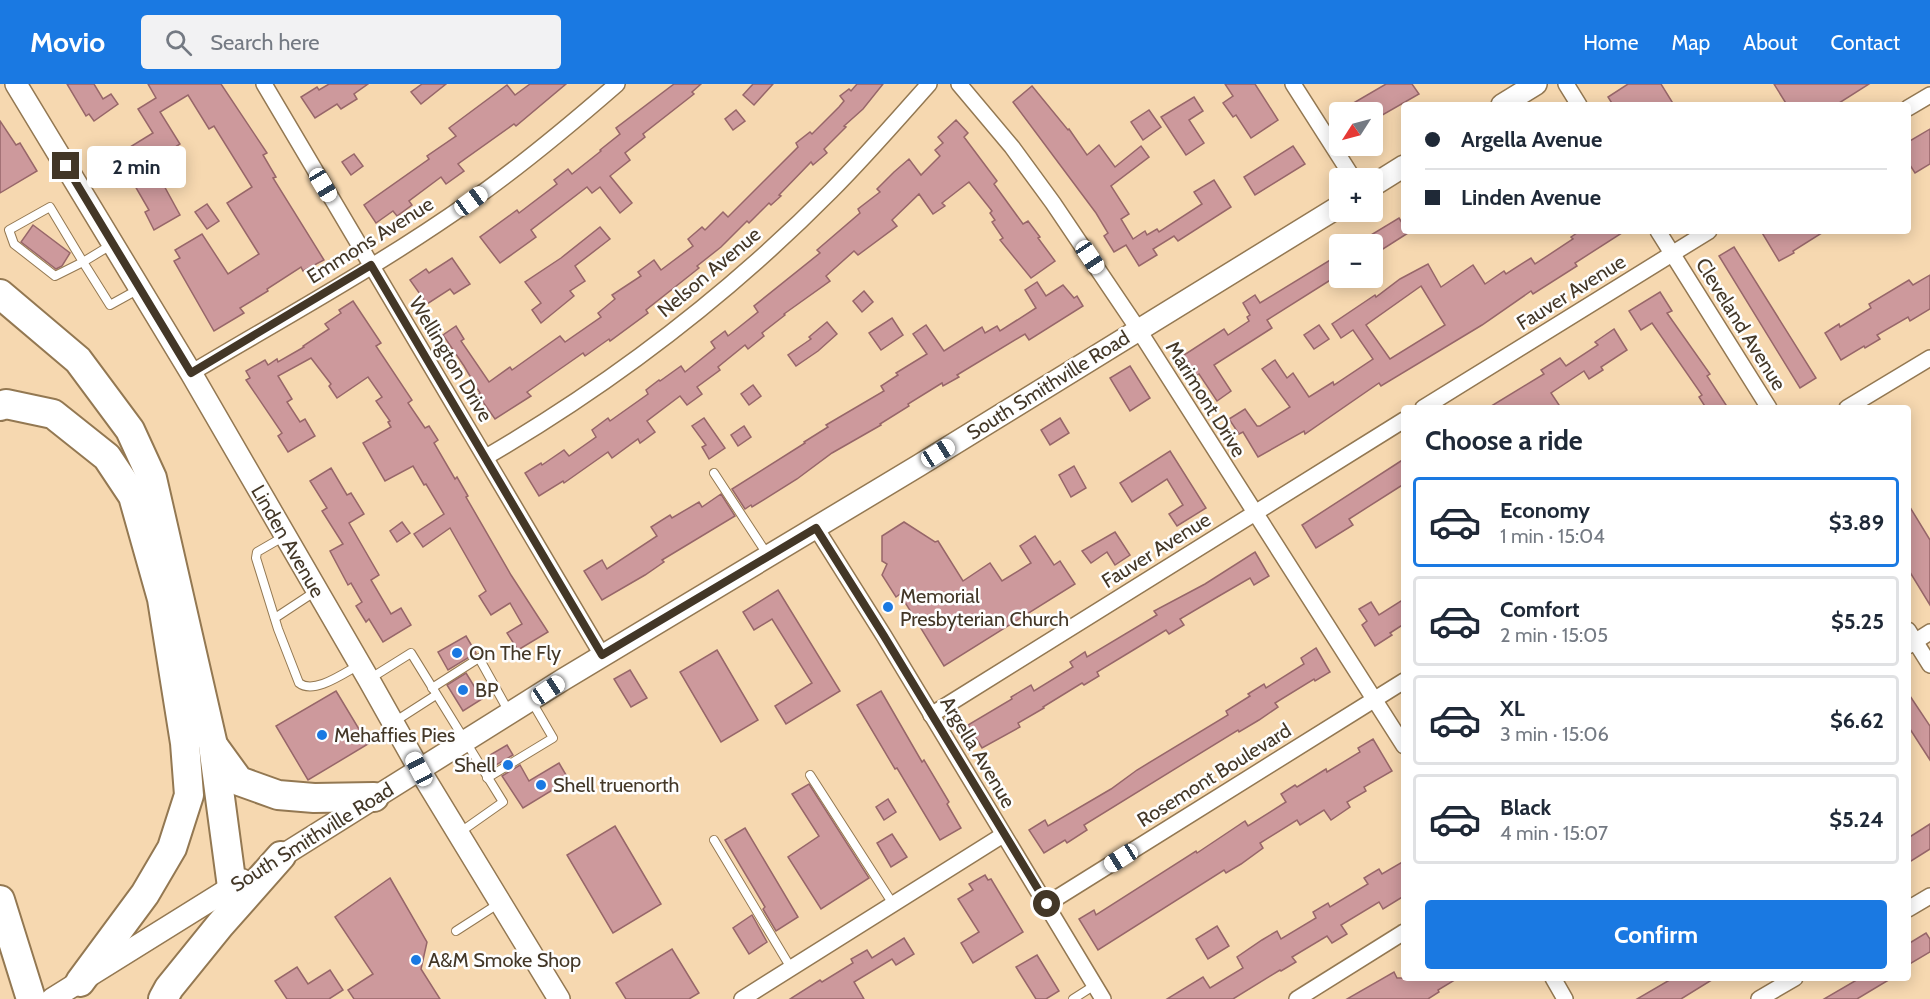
<!DOCTYPE html>
<meta charset="utf-8">
<style>
body{margin:0;font-family:Cabin,sans-serif;background:#f2f2f3;color:#1f2937;height:100vh;display:flex;flex-direction:column;font-size:22px;white-space:nowrap}
*{box-sizing:border-box;margin:0}
p{font-size:20px;color:#747a83}
.icon{flex:none;width:33px;height:33px;fill:none;stroke:currentColor;stroke-width:2;stroke-linecap:round;stroke-linejoin:round}
.map{position:relative;flex:1;overflow:hidden}
.details{position:absolute;left:1401px;top:321px;width:510px;height:576px;display:flex;flex-direction:column;background:#fff;border-radius:6px;box-shadow:0 3px 15px #0003}
.details>*{flex:none}
.banner{position:absolute;left:1401px;top:18px;width:510px;height:132px;border-radius:6px;box-shadow:0 3px 15px #0003;display:grid;align-content:center;height:132px;padding:0 24px;background:#fff}
.needle{width:39px;rotate:234deg}
.buttons{position:absolute;left:1329px;top:18px;display:grid;gap:12px}
.buttons a{display:grid;place-items:center;width:54px;height:54px;border-radius:6px;background:#fff;box-shadow:0 3px 15px #0003;font-size:30px}
.end{position:absolute;width:27px;height:27px;margin:-14px;border:8px solid #433727;background:#fff;box-shadow:0 0 0 3px #fff}
.from{border-radius:50%}
.bubble{position:absolute;height:42px;border-radius:6px;background:#fff;box-shadow:0 3px 15px #0003;font-size:20px;font-weight:700;line-height:42px;text-align:center}
.car{position:absolute;width:18px;height:36px;margin:-18px -9px;border-radius:8px;box-shadow:0 0 4px 2px #0007;background:linear-gradient(#fff 24%,#345 0 40%,#fff 0 76%,#345 0 86%,#fff 0)}
.banner b{display:flex;align-items:center;gap:21px;height:57px;font-size:22px}
.banner b+b{border-top:2px solid #e0e1e3}
.banner i{width:15px;height:15px;background:#1f2937}
ul{padding:0;list-style:none}
li{display:flex;align-items:center;gap:18px;height:90px;margin:0 12px 9px;padding:0 12px;border:3px solid #e0e1e3;border-radius:6px}
li div{flex:1}
li b{display:block;font-size:22px}
li em{font-style:normal;font-weight:700}
li.selected{border-color:#1a79e2}
li>.icon{width:54px;height:54px;stroke-width:1.5}
h2{padding:0 24px;font-size:27px;line-height:72px}
.action{display:flex;gap:12px;margin-top:auto;padding:12px 24px}
.action a{flex:1;height:69px;border-radius:6px;background:#1a79e2;color:#fff;font-size:24px;font-weight:700;line-height:69px;text-align:center}
header{display:flex;align-items:center;gap:36px;box-sizing:border-box;height:84px;padding:0 30px;background:#1a79e2;color:#fff}
header strong{font-size:28px}
nav{display:flex;gap:33px;margin-inline-start:auto;font-size:21px}
.search{width:420px;height:54px;background:#f2f2f3;display:flex;align-items:center;gap:15px;box-sizing:border-box;padding:0 21px;border-radius:6px;color:#747a83;font-size:22px}
.map>svg:first-child{display:block}
.building{fill:#cd999c;stroke:#976669;stroke-width:1.5;fill-rule:evenodd}
.lines{fill:none;stroke-linecap:round;stroke-linejoin:round}
.service-casing{stroke:#937852;stroke-width:10}
.minor-casing{stroke:#937852;stroke-width:18}
.secondary-casing{stroke:#937852;stroke-width:24}
.motorway-casing{stroke:#937852;stroke-width:32}
.service{stroke:#fff;stroke-width:8}
.minor{stroke:#fff;stroke-width:15}
.secondary{stroke:#fff;stroke-width:21}
.motorway{stroke:#fff;stroke-width:28}
.route{stroke:#433727;stroke-width:8}
.poi-dot{fill:#1a79e2;stroke:#fefefe;stroke-width:2}
.labels{text-anchor:middle;stroke-width:5;stroke-linejoin:round;paint-order:stroke}
.street-label{font-size:20px;fill:#433727;stroke:#fefefe}
.poi-label{font-size:20px;fill:#433727;stroke:#fefefe;text-anchor:start}
</style>
<header>
<strong>Movio</strong>
<div class="search"><svg class="icon" aria-label="search" viewBox="0 0 24 24"><circle cx="10" cy="10" r="6"/><path d="M15 15l6 6"/></svg>Search here</div>
<nav><a>Home</a><a>Map</a><a>About</a><a>Contact</a></nav>
</header>
<div class="map">
<svg width="1930" height="915" viewBox="0 0 1930 915">
<rect width="100%" height="100%" fill="#f6d8b0"/>
<g class="building">
<path d="M67,0H94L103,15L111,10L118,20L94,37L89,30L86,32Z"/>
<path d="M148,0H221L267,69L263,71L276,93L273,94L324,176L303,187L301,183L267,205L268,207L240,224L244,229L214,247L174,177L180,174L175,166L202,150L228,190L259,170L227,119L252,103L214,42L209,45L188,11L160,28L180,60L155,76L167,95L162,98L180,131L154,146L145,128L149,126L117,71L153,49L138,25L156,14Z"/>
<path d="M329,0H368L354,10L357,15L341,25L337,20L315,34L301,13L317,3L319,6Z"/>
<path d="M422,0H446L421,20L411,8Z"/>
<path d="M530,0H566L516,42L514,40L458,80L464,87L446,100L441,93L409,117L412,121L397,132L393,127L376,139L364,121L429,75L427,72L456,52L449,44L507,1L515,11Z"/>
<path d="M674,0H701L692,8L694,10L643,50L645,53L625,69L630,76L610,92L632,119L620,129L600,103L592,109L587,103L531,146L536,153L500,179L480,153L517,126L519,129L557,100L554,96L568,85L572,90L601,67L600,66L620,50L616,44Z"/>
<path d="M753,0H773L754,21L743,11Z"/>
<path d="M857,0H883L863,25L844,42L846,43L824,65L827,69L813,81L811,78L779,111L781,112L771,121L769,119L749,139L747,137L721,163L697,182L699,184L646,226L648,229L610,257L609,255L585,272L583,269L560,285L527,308L531,312L495,335L478,311L480,309L464,282L443,251L456,242L464,255L461,257L489,298L510,283L512,286L560,252L565,258L601,233L598,229L615,215L612,211L641,192L638,188L654,176L661,186L693,162L688,155L702,143L705,146L723,128L728,133L798,63L796,59L810,48L812,50L839,23L844,17L840,12L849,5L851,7Z"/>
<path d="M1225,0H1255L1278,36L1251,54L1236,31L1233,33L1223,19L1233,12Z"/>
<path d="M1386,0H1412L1419,10L1372,37V28H1338Z"/>
<path d="M1628,0H1661L1674,21H1613L1608,13Z"/>
<path d="M1774,0H1869L1836,21H1787Z"/>
<path d="M1032,2L1068,46L1069,45L1087,71L1099,61L1115,83L1141,62L1149,73L1111,102L1129,130L1121,135L1133,155L1145,147L1147,151L1157,145L1159,148L1202,120L1194,108L1214,96L1231,123L1178,157L1174,152L1153,165L1157,171L1139,182L1126,161L1114,168L1104,152L1108,149L1096,129L1013,18Z"/>
<path d="M1194,13L1203,27L1189,36L1204,59L1186,71L1161,33Z"/>
<path d="M736,26L745,37L733,46L725,35Z"/>
<path d="M1149,26L1161,43L1143,56L1131,38Z"/>
<path d="M956,36L968,49L964,53L997,97L994,100L1023,140L1028,137L1040,153L1038,154L1055,177L1031,194L1000,156L1003,154L992,138L995,136L990,129L992,127L969,98L942,119L945,122L933,130L919,110L892,136L897,142L858,171L854,167L826,192L830,197L784,230L785,231L762,249L764,252L748,265L745,261L718,283L720,286L697,303L702,310L687,321L680,312L647,337L655,348L640,359L638,355L612,374L608,368L564,399L563,397L539,412L525,389L541,379L542,381L564,366L569,372L596,353L592,346L608,334L610,337L648,310L646,306L659,296L660,297L681,282L685,288L715,264L711,258L725,247L728,252L758,228L754,222L820,169L817,166L860,129L858,125L880,108L877,105L894,88L909,75L921,91L940,72L935,66L943,59L938,53Z"/>
<path d="M0,37L16,61L20,59L37,87L0,109Z"/>
<path d="M1930,45V80L1915,89L1908,78V58Z"/>
<path d="M1293,62L1305,80L1255,111L1244,93Z"/>
<path d="M354,70L363,82L351,91L342,78Z"/>
<path d="M207,120L219,137L207,145L195,128Z"/>
<path d="M1399,134L1404,142V147L1408,149L1372,172V160H1356Z"/>
<path d="M33,141L70,169L62,182L56,185L21,158Z"/>
<path d="M600,143L610,155L575,182L585,197L570,207L574,212L541,239L532,226L541,219L525,198L561,174Z"/>
<path d="M1580,147H1625L1575,179L1577,182L1533,210L1531,207L1482,241L1381,302L1379,299L1305,350L1304,347L1258,373L1243,348L1239,350L1229,335L1245,325L1257,342H1260L1290,323L1262,285L1275,276L1287,294L1293,289L1309,313L1333,298L1334,301L1373,275L1353,246L1341,254L1332,240L1375,211L1376,213L1400,195L1428,180L1441,203L1473,181L1485,200L1504,187L1506,190L1531,174L1535,180L1573,155L1571,153ZM1421,202L1445,241L1390,275L1366,241Z"/>
<path d="M1761,147H1825L1793,167L1794,169L1779,177Z"/>
<path d="M1734,163L1816,294L1800,304L1719,172Z"/>
<path d="M1340,170V190L1267,236L1272,244L1214,281L1231,307L1217,317L1199,290L1196,292L1184,271L1224,245L1228,251L1249,237L1247,233L1250,231L1243,219L1255,211L1260,219Z"/>
<path d="M452,174L470,200L454,210L450,205L427,220L410,196L426,185L429,189Z"/>
<path d="M1930,191V225L1910,237L1908,233L1877,251L1880,255L1865,264L1864,262L1841,276L1825,249L1839,240L1840,243L1871,224L1869,220L1909,196L1913,201Z"/>
<path d="M1037,198L1046,212L1063,201L1074,214L1077,212L1083,222L1029,256L1025,250L957,291L959,293L943,302L942,299L908,320L909,322L880,340L881,341L832,369L797,395L752,423L751,421L745,425L732,405L805,359L804,358L828,343L826,341L884,307L881,302L898,291L896,289L927,270L913,250L926,241L944,267L982,243L985,249L997,242L1000,247L1036,224L1025,206Z"/>
<path d="M864,207L873,218L862,228L853,217Z"/>
<path d="M1660,208L1672,227L1667,229L1710,290L1707,292L1728,324H1706L1699,313L1702,311L1652,239L1641,246L1629,227Z"/>
<path d="M353,217L381,259L376,262L412,316L408,319L425,344L429,342L438,356L434,359L455,395L457,393L468,412L466,413L511,491L548,548L518,566L507,549L522,540L510,519L491,531L479,512L486,507L450,444L423,463L414,450L444,430L426,400L424,401L413,382L385,397L363,359L391,343L388,338L390,337L376,317L382,313L368,293L337,314L329,302L331,300L311,274L278,292L292,315L287,318L300,338L305,335L315,352L288,368L278,352L282,349L246,296L250,294L246,287L265,276L268,281L277,275L278,278L304,263L303,262L329,245L325,240L341,229L339,226Z"/>
<path d="M892,234L903,251L881,266L869,249Z"/>
<path d="M827,238L837,250L818,267L796,282L788,271L811,255L809,253Z"/>
<path d="M1319,241L1329,255L1314,265L1304,251Z"/>
<path d="M1614,245L1627,266L1601,283L1603,286L1589,295L1584,287L1551,309L1561,324H1488L1544,290L1541,286L1560,274L1566,282L1598,261L1595,258Z"/>
<path d="M1130,282L1150,314L1130,327L1110,294Z"/>
<path d="M753,301L761,312L749,321L741,310Z"/>
<path d="M704,334L725,364L709,375L702,363L706,361L692,342Z"/>
<path d="M1060,334L1069,349L1050,361L1041,346Z"/>
<path d="M744,342L751,353L738,362L731,351Z"/>
<path d="M1170,367L1206,424L1177,442L1169,430L1183,421L1167,395L1132,418L1120,399Z"/>
<path d="M1404,375V400L1349,435L1353,441L1316,464L1302,441Z"/>
<path d="M1074,382L1086,404L1071,413L1059,391Z"/>
<path d="M331,384L347,411L351,409L364,430L349,439L379,491L371,496L391,530L401,524L411,541L383,558L369,535L366,538L356,522L362,518L351,499L348,501L330,467L343,460L322,427L327,424L310,397Z"/>
<path d="M721,410L735,432L662,476L664,478L645,491L602,516L584,487L602,476L607,485L657,452L651,443L670,431L672,434L699,418L702,423Z"/>
<path d="M1908,420L1930,456V521L1908,485Z"/>
<path d="M402,438L410,449L397,458L390,447Z"/>
<path d="M904,438L935,458L938,457L963,497L990,479L1002,497L1031,479L1020,462L1035,452L1054,481L1060,477L1075,500L944,582L900,510L896,513L882,491L887,480L882,477V452Z"/>
<path d="M1115,448L1130,471L1115,481L1107,468L1091,479L1082,467Z"/>
<path d="M1255,468L1269,492L1254,501L1250,494L1219,512L1180,535L1184,541L1169,550L1166,546L1135,565L1097,588L1099,592L1084,601L1082,599L1043,623L1044,624L1018,639L1020,643L982,664L968,641L1012,615L1011,613L1031,601L1034,607L1073,583L1070,578L1085,568L1087,573L1157,531L1154,527L1205,500Z"/>
<path d="M778,506L840,607L786,640L775,622L812,599L772,535L754,546L743,528Z"/>
<path d="M1404,515V540L1390,549L1392,551L1375,562L1362,541L1367,537L1359,525L1371,518L1379,531Z"/>
<path d="M466,552L476,569L448,586L438,568Z"/>
<path d="M1316,564L1330,588L1315,597L1314,595L1275,619L1278,623L1259,636L1239,648L1238,646L1084,741L1087,746L1067,759L1065,756L1044,769L1029,746L1045,736L1048,742L1111,705L1137,686L1228,631L1226,627L1250,612L1248,610L1264,600L1266,604L1304,580L1301,574Z"/>
<path d="M717,566L758,636L721,658L680,588Z"/>
<path d="M630,586L647,614L631,623L614,595Z"/>
<path d="M466,589L482,615L463,627L447,601Z"/>
<path d="M336,607L368,660L308,696L276,642Z"/>
<path d="M881,607L922,678L924,676L949,718L947,720L961,744L940,756L897,684L895,685L857,621Z"/>
<path d="M1908,609L1930,642V676L1908,642Z"/>
<path d="M1373,655L1392,687L1364,703L1366,707L1347,718L1350,723L1331,736L1324,726L1300,741L1297,736L1260,759L1263,764L1241,780L1226,789L1224,786L1098,866L1079,835L1094,826L1096,831L1196,767L1197,769L1245,737L1248,742L1286,718L1281,710L1295,701L1297,703L1326,685L1327,688L1360,668L1358,664Z"/>
<path d="M507,661L513,671L496,681L490,671Z"/>
<path d="M559,679L569,696L523,724L502,692L520,681L529,697Z"/>
<path d="M809,700L869,794L821,825L788,773L819,752L792,710Z"/>
<path d="M888,715L896,728L884,736L876,723Z"/>
<path d="M1930,740V765L1908,779V754Z"/>
<path d="M615,742L661,820L613,849L567,771Z"/>
<path d="M745,744L798,833L776,847L763,825L765,823L725,756Z"/>
<path d="M892,750L907,773L891,783L877,759Z"/>
<path d="M1404,777V812L1383,825L1379,818L1341,841L1347,850L1332,859L1327,852L1292,873L1296,878L1281,887L1280,886L1233,915H1167L1203,893L1210,904L1243,884L1237,873L1262,856L1277,847L1281,855L1316,834L1313,828L1328,819L1330,823L1368,800L1364,794L1379,785L1382,790Z"/>
<path d="M985,791L988,796L991,795L1023,848L973,879L961,859L979,848L958,815L973,806L969,800Z"/>
<path d="M390,794L427,858L421,885L440,915H354L348,906L373,890L335,833Z"/>
<path d="M752,831L767,858L749,870L733,844Z"/>
<path d="M1217,842L1229,862L1208,875L1196,855Z"/>
<path d="M1926,849L1930,855V868L1908,881V860Z"/>
<path d="M904,854L914,870L896,881L892,875L854,898L864,915H790L820,896L822,898L853,879L851,875L867,866L872,874Z"/>
<path d="M672,865L699,909L689,915H626L616,899Z"/>
<path d="M1037,871L1059,907L1046,915H1036L1016,883Z"/>
<path d="M297,883L308,900L330,886L343,906L329,915H287L275,897Z"/>
<path d="M1394,888L1397,894H1458L1438,906L1439,908L1428,915H1347Z"/>
<path d="M1673,894H1715L1681,915H1637Z"/>
<path d="M1860,894H1892L1857,915H1824Z"/>
</g>
<g class="lines">
<defs>
<g id="service">
<path d="M50,123L83,178L55,192L14,160L9,146Z"/>
<path d="M111,161L83,178L110,221L139,205"/>
<path d="M714,389L767,470"/>
<path d="M283,453L257,468L256,474L278,545L299,599C314,611 344,589 359,581"/>
<path d="M275,534L316,507"/>
<path d="M371,594L411,569L503,718L459,749"/>
<path d="M432,604L479,574L509,628"/>
<path d="M394,638L436,611"/>
<path d="M810,691L893,820"/>
<path d="M487,694L553,654L532,618"/>
<path d="M714,756L791,884"/>
<path d="M456,847L498,820"/>
<path d="M1073,915L1095,901"/>
</g>
<g id="minor">
<path d="M264,0L602,571"/>
<path d="M959,0L1012,63L1053,119L1138,245L1404,662"/>
<path d="M1293,0L1353,94"/>
<path d="M1566,0L1579,21"/>
<path d="M1908,24L1930,11"/>
<path d="M1658,147L1769,324"/>
<path d="M191,289C285,233 382,180 471,117C522,81 570,41 617,0"/>
<path d="M1423,324L1709,147"/>
<path d="M1847,324L1930,274"/>
<path d="M486,373C611,300 728,211 831,107C865,73 897,36 929,0"/>
<path d="M816,444L884,552L1103,915"/>
<path d="M1908,546L1930,581"/>
<path d="M1908,562L1930,548"/>
<path d="M931,631L1404,336"/>
<path d="M1047,820L1404,597"/>
<path d="M1908,825L1930,812"/>
<path d="M1553,894L1565,915"/>
<path d="M742,915L1003,751"/>
<path d="M1297,915L1404,848"/>
<path d="M1759,915L1795,894"/>
</g>
<g id="secondary">
<path d="M16,0L191,289L369,596L419,685L559,915"/>
<path d="M1502,21L1536,0"/>
<path d="M1372,102L1404,82"/>
<path d="M269,780L564,595L918,382L1340,122"/>
<path d="M52,915L243,796"/>
</g>
<g id="motorway">
<path d="M0,210L78,276L130,346L152,394L213,661L232,803"/>
<path d="M0,322L6,320L53,330L107,373L133,412L162,515L185,659L189,711L172,764L145,810L80,898"/>
<path d="M215,664L239,697L278,711L314,714L374,713"/>
<path d="M0,816L31,915"/>
<path d="M163,915L169,904L220,841L281,772"/>
</g>
</defs>
<use href="#service" class="service-casing"/>
<use href="#minor" class="minor-casing"/>
<use href="#secondary" class="secondary-casing"/>
<use href="#motorway" class="motorway-casing"/>
<use href="#service" class="service"/>
<use href="#minor" class="minor"/>
<use href="#secondary" class="secondary"/>
<use href="#motorway" class="motorway"/>
</g>
<g class="lines">
<path class="route" d="M66,82L191,289L371,181L602,571L816,444L884,552L1047,820"/>
</g>
<g class="poi-dot">
<circle cx="888" cy="523" r="6"/>
<circle cx="457" cy="569" r="6"/>
<circle cx="463" cy="606" r="6"/>
<circle cx="322" cy="651" r="6"/>
<circle cx="508" cy="681" r="6"/>
<circle cx="541" cy="701" r="6"/>
<circle cx="416" cy="876" r="6"/>
</g>
<g class="labels">
<g class="street-label">
<text transform="translate(370 156) rotate(-32)" y="7">Emmons Avenue</text>
<text transform="translate(709 188) rotate(-40)" y="7">Nelson Avenue</text>
<text transform="translate(1571 208) rotate(-32)" y="7">Fauver Avenue</text>
<text transform="translate(1741 240) rotate(58)" y="7">Cleveland Avenue</text>
<text transform="translate(451 275) rotate(59)" y="7">Wellington Drive</text>
<text transform="translate(1048 301) rotate(-32)" y="7">South Smithville Road</text>
<text transform="translate(1206 315) rotate(58)" y="7">Marimont Drive</text>
<text transform="translate(288 457) rotate(60)" y="7">Linden Avenue</text>
<text transform="translate(1156 466) rotate(-32)" y="7">Fauver Avenue</text>
<text transform="translate(978 668) rotate(59)" y="7">Argella Avenue</text>
<text transform="translate(1214 691) rotate(-32)" y="7">Rosemont Boulevard</text>
<text transform="translate(312 753) rotate(-32)" y="7">South Smithville Road</text>
</g>
<g class="poi-label">
<text x="900" y="519">Memorial<tspan x="900" dy="23">Presbyterian Church</tspan></text>
<text x="469" y="576">On The Fly</text>
<text x="475" y="613">BP</text>
<text x="334" y="658">Mehaffies Pies</text>
<text x="496" y="688" text-anchor="end">Shell</text>
<text x="553" y="708">Shell truenorth</text>
<text x="428" y="883">A&amp;M Smoke Shop</text>
</g>
</g>
</svg>
<div class="buttons">
<a><svg class="needle" viewBox="-14 -14 28 28"><path d="M0-13l5 13h-10z" fill="#e53935"/><path d="M0 13l5-13h-10z" fill="#747a83"/></svg></a>
<a>+</a>
<a>−</a>
</div>
<i class="end from" style="left:1047px;top:820px"></i>
<i class="end" style="left:66px;top:82px"></i>
<div class="bubble" style="left:87px;top:62px;width:99px">2 min</div>
<i class="car" style="left:323px;top:101px;rotate:149deg"></i>
<i class="car" style="left:471px;top:117px;rotate:54deg"></i>
<i class="car" style="left:1090px;top:173px;rotate:146deg"></i>
<i class="car" style="left:938px;top:369px;rotate:58deg"></i>
<i class="car" style="left:548px;top:606px;rotate:56deg"></i>
<i class="car" style="left:419px;top:685px;rotate:332deg"></i>
<i class="car" style="left:1121px;top:774px;rotate:238deg"></i>
<div class="banner">
<b><i class="from"></i>Argella Avenue</b>
<b><i></i>Linden Avenue</b>
</div>
<section class="details">
<h2>Choose a ride</h2>
<ul>
<li class="selected"><svg class="icon" aria-label="car" viewBox="0 0 24 24"><path d="M5 17H2v-5l4-1 3-4h7l3 4 3 1v5h-3M9 17h6M6 11h13"/><circle cx="7" cy="17" r="2"/><circle cx="17" cy="17" r="2"/></svg><div><b>Economy</b><p>1 min · 15:04</p></div><em>$3.89</em></li>
<li><svg class="icon" aria-label="car" viewBox="0 0 24 24"><path d="M5 17H2v-5l4-1 3-4h7l3 4 3 1v5h-3M9 17h6M6 11h13"/><circle cx="7" cy="17" r="2"/><circle cx="17" cy="17" r="2"/></svg><div><b>Comfort</b><p>2 min · 15:05</p></div><em>$5.25</em></li>
<li><svg class="icon" aria-label="car" viewBox="0 0 24 24"><path d="M5 17H2v-5l4-1 3-4h7l3 4 3 1v5h-3M9 17h6M6 11h13"/><circle cx="7" cy="17" r="2"/><circle cx="17" cy="17" r="2"/></svg><div><b>XL</b><p>3 min · 15:06</p></div><em>$6.62</em></li>
<li><svg class="icon" aria-label="car" viewBox="0 0 24 24"><path d="M5 17H2v-5l4-1 3-4h7l3 4 3 1v5h-3M9 17h6M6 11h13"/><circle cx="7" cy="17" r="2"/><circle cx="17" cy="17" r="2"/></svg><div><b>Black</b><p>4 min · 15:07</p></div><em>$5.24</em></li>
</ul>
<div class="action"><a>Confirm</a></div>
</section>
</div>
